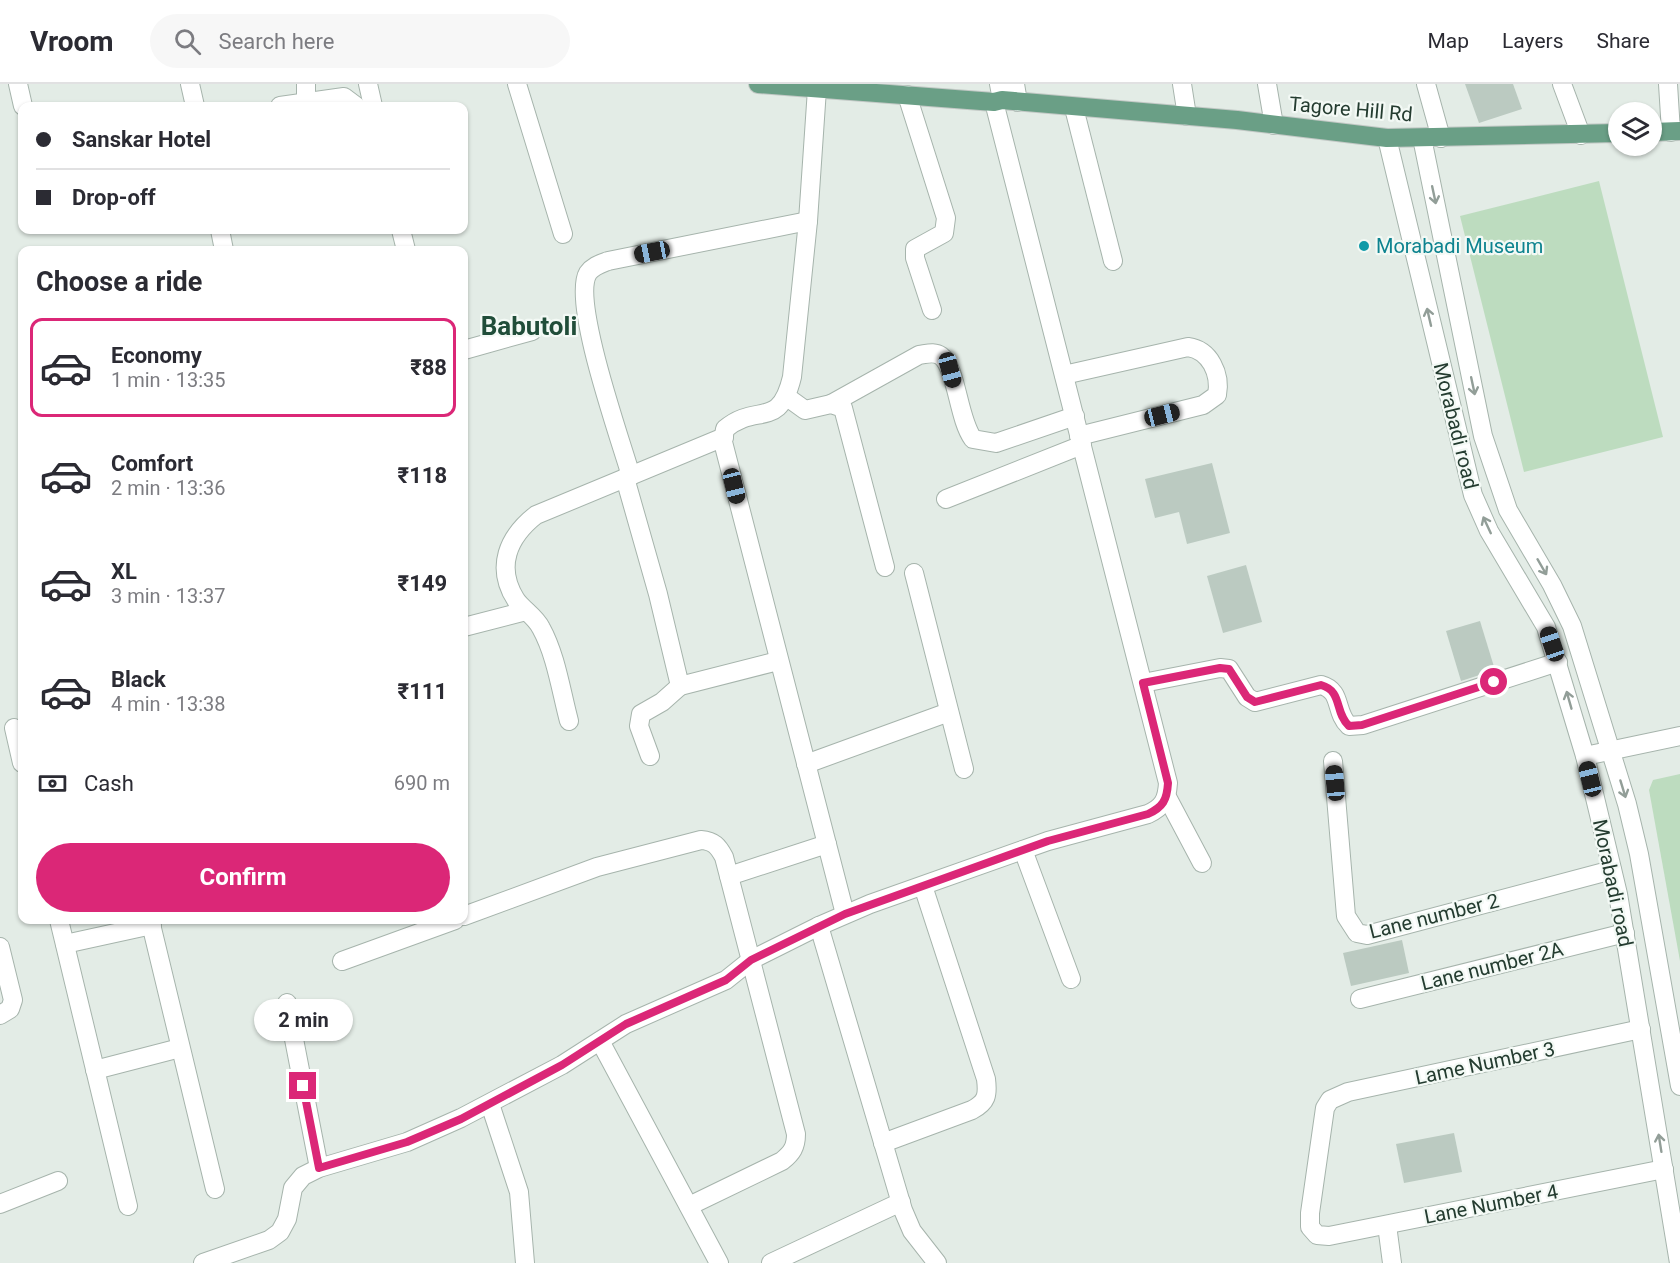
<!DOCTYPE html>
<meta charset="utf-8">
<style>
body{margin:0;font-family:Roboto,sans-serif;background:#f7f7f7;color:#2b2b33;height:100vh;display:flex;flex-direction:column;font-size:22px;white-space:nowrap}
*{box-sizing:border-box;margin:0}
p{font-size:20px;color:#7c7c81}
.icon{flex:none;width:33px;height:33px;fill:none;stroke:currentColor;stroke-width:2;stroke-linecap:round;stroke-linejoin:round}
.map{position:relative;flex:1;overflow:hidden}
.details{position:absolute;left:18px;top:162px;width:450px;height:678px;display:flex;flex-direction:column;background:#fff;border-radius:12px;box-shadow:0 2px 4px #0004}
.details>*{flex:none}
.banner{position:absolute;left:18px;top:18px;width:450px;height:132px;border-radius:12px;box-shadow:0 2px 4px #0004;display:grid;align-content:center;height:132px;padding:0 18px;background:#fff}
.fabs{position:absolute;left:1608px;top:18px;display:grid;gap:12px}
.fabs a{display:grid;place-items:center;width:54px;height:54px;border-radius:50%;background:#fff;box-shadow:0 2px 4px #0004;font-size:30px}
.end{position:absolute;width:27px;height:27px;margin:-14px;border:8px solid #db2777;background:#fff;box-shadow:0 0 0 3px #fff}
.from{border-radius:50%}
.bubble{position:absolute;height:42px;border-radius:21px;background:#fff;box-shadow:0 2px 4px #0004;font-size:20px;font-weight:700;line-height:42px;text-align:center}
.car{position:absolute;width:18px;height:36px;margin:-18px -9px;border-radius:8px;box-shadow:0 0 4px 2px #0007;background:linear-gradient(#222 24%,#8ab4d8 0 40%,#222 0 76%,#8ab4d8 0 86%,#222 0)}
.banner b{display:flex;align-items:center;gap:21px;height:57px;font-size:22px}
.banner b+b{border-top:2px solid #e1e1e2}
.banner i{width:15px;height:15px;background:#2b2b33}
ul{padding:0;list-style:none}
li{display:flex;align-items:center;gap:18px;height:99px;margin:0 12px 9px;padding:0 6px;border:3px solid transparent;border-radius:12px}
li div{flex:1}
li b{display:block;font-size:22px}
li em{font-style:normal;font-weight:700}
li.selected{border-color:#db2777}
li>.icon{width:54px;height:54px;stroke-width:1.5}
h2{padding:0 18px;font-size:27px;line-height:72px}
.pay{display:flex;align-items:center;gap:15px;height:66px;padding:0 18px;font-size:22px}
.pay p{margin-inline-start:auto}
.action{display:flex;gap:12px;margin-top:auto;padding:12px 18px}
.action a{flex:1;height:69px;border-radius:36px;background:#db2777;color:#fff;font-size:24px;font-weight:700;line-height:69px;text-align:center}
header{display:flex;align-items:center;gap:36px;box-sizing:border-box;height:84px;padding:0 30px;background:#fff;border-bottom:2px solid #e1e1e2}
header strong{font-size:28px}
nav{display:flex;gap:33px;margin-inline-start:auto;font-size:21px}
.search{width:420px;height:54px;background:#f7f7f7;display:flex;align-items:center;gap:15px;box-sizing:border-box;padding:0 21px;border-radius:33px;color:#7c7c81;font-size:22px}
.map>svg:first-child{display:block}
.green{fill:#bddcbf}
.building{fill:#bbcac1}
.lines{fill:none;stroke-linecap:round;stroke-linejoin:round}
.minor-casing{stroke:#a6b4ac;stroke-width:20}
.major-casing{stroke:#c2c8c5;stroke-width:20}
.minor{stroke:#fff;stroke-width:18}
.major{stroke:#6a9f86;stroke-width:18}
.oneway{stroke:#929e98}
.route{stroke:#db2777;stroke-width:8}
.culture-dot{fill:#0f9aa8;stroke:#f3f9f5;stroke-width:2}
.labels{text-anchor:middle;stroke-width:4.5;stroke-linejoin:round;paint-order:stroke}
.street-label{font-size:20px;fill:#243c30;stroke:#f3f9f5}
.culture-label{font-size:20px;fill:#0d838f;stroke:#f3f9f5;text-anchor:start}
.district-label{font-size:26px;font-weight:bold;fill:#204d39;stroke:#f3f9f5}
</style>
<header>
<strong>Vroom</strong>
<div class="search"><svg class="icon" aria-label="search" viewBox="0 0 24 24"><circle cx="10" cy="10" r="6"/><path d="M15 15l6 6"/></svg>Search here</div>
<nav><a>Map</a><a>Layers</a><a>Share</a></nav>
</header>
<div class="map">
<svg width="1680" height="1179" viewBox="0 0 1680 1179">
<rect width="100%" height="100%" fill="#e3ece6"/>
<g class="green">
<path d="M1599,97L1663,353L1524,388L1460,132Z"/>
<path d="M1680,690V877L1649,706L1653,696Z"/>
</g>
<g class="building">
<path d="M1465,0H1513L1522,25L1479,39Z"/>
<path d="M1212,379L1230,449L1187,460L1179,428L1155,434L1145,395Z"/>
<path d="M1246,481L1262,538L1223,549L1207,492Z"/>
<path d="M1480,537L1495,586L1461,597L1446,547Z"/>
<path d="M1402,856L1409,889L1351,902L1343,869Z"/>
<path d="M1454,1049L1462,1088L1404,1099L1396,1060Z"/>
</g>
<g class="lines">
<defs>
<g id="minor">
<path d="M18,0L23,22"/>
<path d="M190,0L195,22"/>
<path d="M306,0V20"/>
<path d="M368,0L373,22"/>
<path d="M517,0L563,150"/>
<path d="M999,0L1002,16"/>
<path d="M1015,0L1018,18"/>
<path d="M1182,0L1187,32"/>
<path d="M1267,0L1274,41"/>
<path d="M1426,0L1441,54"/>
<path d="M1562,0L1581,51"/>
<path d="M1668,0L1671,48"/>
<path d="M817,5L808,137L792,293C779,347 757,318 725,345L723,358L845,830"/>
<path d="M907,11L946,134L944,149L915,165V174L932,226"/>
<path d="M280,22L344,13L356,22"/>
<path d="M1074,24L1113,177"/>
<path d="M1387,54L1473,411L1489,447L1546,543L1585,672L1618,810L1679,1179"/>
<path d="M1422,54L1483,352L1508,426L1552,501L1572,542L1627,720L1639,770L1680,1002"/>
<path d="M220,146L224,166"/>
<path d="M401,146L406,166"/>
<path d="M464,266L532,247"/>
<path d="M1064,291L1188,263C1210,266 1221,290 1217,311L1203,321L1079,352"/>
<path d="M787,313L805,326L831,320L843,324L885,483"/>
<path d="M831,320L919,271C927,270 934,267 941,272C957,284 958,335 973,355L996,359L1075,332"/>
<path d="M631,392C621,357 571,217 588,189C593,182 600,180 608,177L808,137"/>
<path d="M625,394L658,510L680,602L778,577"/>
<path d="M946,415L1082,361"/>
<path d="M914,489L964,685"/>
<path d="M464,543L526,527"/>
<path d="M1143,599L1220,584L1229,585L1247,613L1255,618L1321,601C1343,607 1334,628 1349,642L1363,641L1558,578"/>
<path d="M569,637C561,607 556,571 541,544C535,532 523,526 516,516C495,483 508,453 536,431L724,353"/>
<path d="M14,644L22,679"/>
<path d="M650,672L639,642L641,630L662,618L680,602"/>
<path d="M1585,672L1680,652"/>
<path d="M1333,677L1346,832L1357,849L1367,851L1612,786"/>
<path d="M806,680L949,628"/>
<path d="M1167,713L1202,779"/>
<path d="M1023,766L1071,895"/>
<path d="M729,792L827,760"/>
<path d="M464,832L597,783L701,756C714,757 718,762 724,773L796,1050C796,1063 792,1069 782,1077L689,1122"/>
<path d="M59,836L128,1122"/>
<path d="M150,836L215,1105"/>
<path d="M819,842L903,1126L912,1147L937,1179"/>
<path d="M65,860L152,841"/>
<path d="M0,863L13,916L10,925L0,931"/>
<path d="M342,877L455,836"/>
<path d="M1360,915L1625,849"/>
<path d="M287,919L319,1084"/>
<path d="M1641,945L1348,1008L1330,1016L1325,1024L1310,1129V1143L1317,1151L1329,1152L1664,1085"/>
<path d="M600,957L719,1179"/>
<path d="M95,986L180,964"/>
<path d="M490,1020L519,1108L525,1179"/>
<path d="M883,1059L972,1026C987,1018 988,1011 986,995L923,802"/>
<path d="M0,1120L58,1097"/>
<path d="M1387,1141L1392,1179"/>
<path d="M203,1179L269,1156L280,1148L287,1135L293,1104L303,1092L319,1084L407,1058L461,1034L562,981L626,940L726,896L751,876L819,842L870,820L1048,757L1148,730C1163,723 1167,716 1168,699L994,18"/>
<path d="M771,1179L901,1118"/>
</g>
<g id="major">
<path d="M758,0L994,18L1002,16L1237,36L1387,54L1618,49"/>
<path d="M1652,48L1680,47"/>
</g>
</defs>
<use href="#minor" class="minor-casing"/>
<use href="#major" class="major-casing"/>
<use href="#minor" class="minor"/>
<use href="#major" class="major"/>
</g>
<defs><path id="oneway-shaft" d="M-6 0H5M1.5-3L5.5 0L1.5 3" fill="none" stroke-width="1.6" stroke-linecap="round" stroke-linejoin="round" transform="scale(1.5)"/></defs>
<g class="oneway">
<use href="#oneway-shaft" transform="translate(1434 111) rotate(78)"/>
<use href="#oneway-shaft" transform="translate(1429 233) rotate(-103)"/>
<use href="#oneway-shaft" transform="translate(1473 302) rotate(78)"/>
<use href="#oneway-shaft" transform="translate(1487 441) rotate(-115)"/>
<use href="#oneway-shaft" transform="translate(1542 483) rotate(60)"/>
<use href="#oneway-shaft" transform="translate(1569 616) rotate(-106)"/>
<use href="#oneway-shaft" transform="translate(1623 705) rotate(73)"/>
<use href="#oneway-shaft" transform="translate(1660 1059) rotate(-99)"/>
</g>
<g class="lines">
<path class="route" d="M303,1002L319,1084L407,1058L461,1035L562,981L626,940L726,896L751,876L845,830L1048,757L1148,730C1163,723 1167,716 1168,699L1143,599L1220,584L1229,585L1247,613L1255,618L1321,601C1343,607 1334,628 1349,642L1362,641L1494,598"/>
</g>
<circle class="culture-dot" cx="1364" cy="162" r="6"/>
<g class="labels">
<g class="street-label">
<text transform="translate(1351 25) rotate(5)" y="7">Tagore Hill Rd</text>
<text transform="translate(1456 342) rotate(76)" y="7">Morabadi road</text>
<text transform="translate(1613 799) rotate(78)" y="7">Morabadi road</text>
<text transform="translate(1434 832) rotate(-14)" y="7">Lane number 2</text>
<text transform="translate(1492 882) rotate(-14)" y="7">Lane number 2A</text>
<text transform="translate(1485 979) rotate(-12)" y="7">Lame Number 3</text>
<text transform="translate(1491 1120) rotate(-11)" y="7">Lane Number 4</text>
</g>
<g class="culture-label">
<text x="1376" y="169">Morabadi Museum</text>
</g>
<g class="district-label">
<text x="529" y="251">Babutoli</text>
</g>
</g>
</svg>
<div class="fabs">
<a><svg class="icon" aria-label="layers" viewBox="0 0 24 24"><path d="M12 4l9 5-9 5-9-5zM3 14l9 5 9-5"/></svg></a>
</div>
<i class="end from" style="left:1494px;top:598px"></i>
<i class="end" style="left:303px;top:1002px"></i>
<div class="bubble" style="left:254px;top:915px;width:99px">2 min</div>
<i class="car" style="left:652px;top:168px;rotate:259deg"></i>
<i class="car" style="left:950px;top:286px;rotate:165deg"></i>
<i class="car" style="left:1162px;top:331px;rotate:76deg"></i>
<i class="car" style="left:734px;top:402px;rotate:166deg"></i>
<i class="car" style="left:1552px;top:560px;rotate:341deg"></i>
<i class="car" style="left:1590px;top:695px;rotate:346deg"></i>
<i class="car" style="left:1335px;top:699px;rotate:355deg"></i>
<div class="banner">
<b><i class="from"></i>Sanskar Hotel</b>
<b><i></i>Drop-off</b>
</div>
<section class="details">
<h2>Choose a ride</h2>
<ul>
<li class="selected"><svg class="icon" aria-label="car" viewBox="0 0 24 24"><path d="M5 17H2v-5l4-1 3-4h7l3 4 3 1v5h-3M9 17h6M6 11h13"/><circle cx="7" cy="17" r="2"/><circle cx="17" cy="17" r="2"/></svg><div><b>Economy</b><p>1 min · 13:35</p></div><em>₹88</em></li>
<li><svg class="icon" aria-label="car" viewBox="0 0 24 24"><path d="M5 17H2v-5l4-1 3-4h7l3 4 3 1v5h-3M9 17h6M6 11h13"/><circle cx="7" cy="17" r="2"/><circle cx="17" cy="17" r="2"/></svg><div><b>Comfort</b><p>2 min · 13:36</p></div><em>₹118</em></li>
<li><svg class="icon" aria-label="car" viewBox="0 0 24 24"><path d="M5 17H2v-5l4-1 3-4h7l3 4 3 1v5h-3M9 17h6M6 11h13"/><circle cx="7" cy="17" r="2"/><circle cx="17" cy="17" r="2"/></svg><div><b>XL</b><p>3 min · 13:37</p></div><em>₹149</em></li>
<li><svg class="icon" aria-label="car" viewBox="0 0 24 24"><path d="M5 17H2v-5l4-1 3-4h7l3 4 3 1v5h-3M9 17h6M6 11h13"/><circle cx="7" cy="17" r="2"/><circle cx="17" cy="17" r="2"/></svg><div><b>Black</b><p>4 min · 13:38</p></div><em>₹111</em></li>
</ul>
<div class="pay"><svg class="icon" aria-label="cash" viewBox="0 0 24 24"><path d="M3 7h18v10H3z"/><circle cx="12" cy="12" r="2"/></svg>Cash<p>690 m</p></div>
<div class="action"><a>Confirm</a></div>
</section>
</div>
